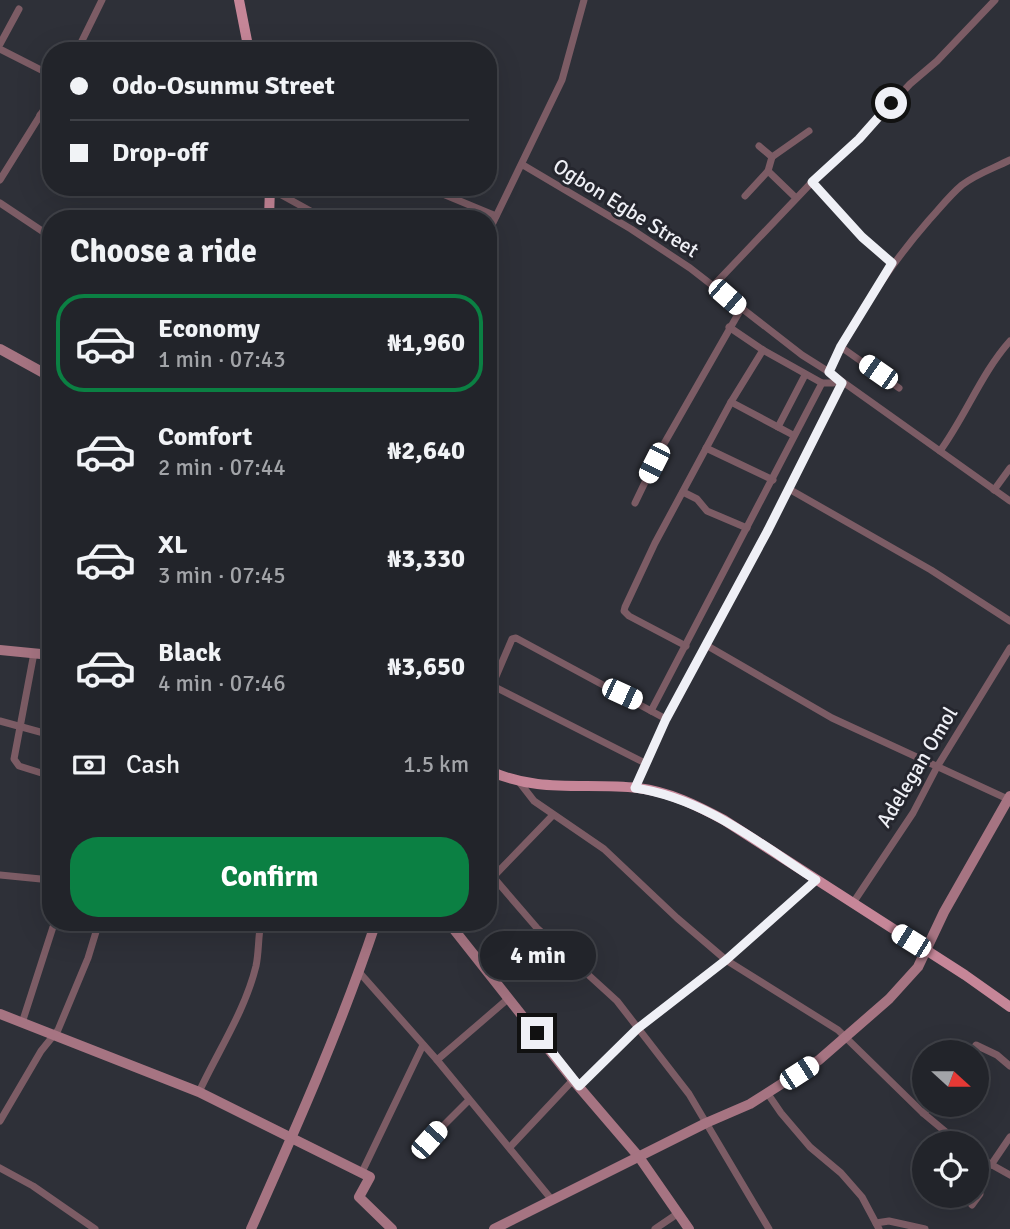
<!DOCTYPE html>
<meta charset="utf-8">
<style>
body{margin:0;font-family:Signika,sans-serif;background:#2e3036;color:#f1f3f6;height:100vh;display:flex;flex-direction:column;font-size:26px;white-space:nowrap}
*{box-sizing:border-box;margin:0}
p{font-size:23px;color:#a2a4a8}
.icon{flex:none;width:38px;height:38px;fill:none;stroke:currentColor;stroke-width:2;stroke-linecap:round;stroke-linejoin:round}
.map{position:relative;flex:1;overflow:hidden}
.side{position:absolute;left:42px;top:210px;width:455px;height:721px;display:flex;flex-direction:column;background:#22242a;border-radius:28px;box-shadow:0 7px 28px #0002,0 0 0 2px #3f4147}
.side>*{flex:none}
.banner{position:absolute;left:42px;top:42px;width:455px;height:154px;border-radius:28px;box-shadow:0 7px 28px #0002,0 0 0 2px #3f4147;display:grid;align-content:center;height:154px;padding:0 28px;background:#22242a}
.needle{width:46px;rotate:111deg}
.fabs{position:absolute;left:912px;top:1040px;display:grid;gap:14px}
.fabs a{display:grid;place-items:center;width:77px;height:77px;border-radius:50%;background:#22242a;box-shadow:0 7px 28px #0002,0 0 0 2px #3f4147;font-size:35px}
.end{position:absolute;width:32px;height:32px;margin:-16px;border:9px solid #eff0f6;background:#111;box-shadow:0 0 0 4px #111}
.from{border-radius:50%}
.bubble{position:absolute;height:49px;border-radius:24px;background:#22242a;box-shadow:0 7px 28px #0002,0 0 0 2px #3f4147;font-size:23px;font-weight:700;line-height:49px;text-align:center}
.car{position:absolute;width:21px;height:42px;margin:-21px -10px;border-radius:9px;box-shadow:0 0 5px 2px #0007;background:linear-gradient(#fff 24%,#345 0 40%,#fff 0 76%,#345 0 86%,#fff 0)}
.banner b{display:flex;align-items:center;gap:24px;height:66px;font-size:26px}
.banner b+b{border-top:2px solid #3f4147}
.banner i{width:18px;height:18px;background:#f1f3f6}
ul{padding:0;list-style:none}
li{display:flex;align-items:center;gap:21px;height:98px;margin:0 14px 10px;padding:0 14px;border:4px solid transparent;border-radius:28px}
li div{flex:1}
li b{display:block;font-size:26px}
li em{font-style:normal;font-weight:700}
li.on{border-color:#0b8043}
li>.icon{width:63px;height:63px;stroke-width:1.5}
h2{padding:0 28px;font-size:32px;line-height:84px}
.pay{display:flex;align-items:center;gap:18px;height:77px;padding:0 28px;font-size:26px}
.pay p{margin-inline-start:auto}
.button{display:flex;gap:14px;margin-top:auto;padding:14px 28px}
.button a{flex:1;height:80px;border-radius:28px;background:#0b8043;color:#fff;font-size:28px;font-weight:700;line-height:80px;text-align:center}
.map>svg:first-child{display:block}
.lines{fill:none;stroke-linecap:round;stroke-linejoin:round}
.street{stroke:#7c5c65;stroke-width:7}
.secondary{stroke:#a67482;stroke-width:10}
.primary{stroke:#c68698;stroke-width:10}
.route{stroke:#eff0f6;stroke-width:9}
.labels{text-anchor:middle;stroke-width:6;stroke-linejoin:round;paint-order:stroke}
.street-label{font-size:21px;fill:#eff0f6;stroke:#25262e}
</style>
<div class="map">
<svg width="1010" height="1229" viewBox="0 0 1010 1229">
<rect width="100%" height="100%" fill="#2e3038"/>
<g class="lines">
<g class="street">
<path d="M0,44L19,9"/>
<path d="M0,49L51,75"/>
<path d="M77,51L102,0"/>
<path d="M40,115L51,122"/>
<path d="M759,146L772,157L809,131"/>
<path d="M772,157L768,171L796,198"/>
<path d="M523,165L631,229L690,268L802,355L829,372L1010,501"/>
<path d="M0,180L51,98"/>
<path d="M812,182L862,237L892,263"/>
<path d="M267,187L325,219"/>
<path d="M426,187L496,216"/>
<path d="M745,196L768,171"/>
<path d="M0,203L51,237"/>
<path d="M488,233L562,80L584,0"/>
<path d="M714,285L812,182L859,139L910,84L937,61L995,0"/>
<path d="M729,327L763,350L822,383H833L838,380"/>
<path d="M841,347L899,388"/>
<path d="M829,372C856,316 889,266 929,220C940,208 950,195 962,185C976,174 994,168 1010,160"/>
<path d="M731,402L793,435"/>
<path d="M778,427L805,375"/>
<path d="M706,448L773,480"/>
<path d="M940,451C965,417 982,372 1010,341"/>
<path d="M789,489L931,570L1010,621"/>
<path d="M994,490L1010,468"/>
<path d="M683,492L697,499L707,511L747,528"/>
<path d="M635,503L661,449L741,309"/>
<path d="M706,645L832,718L1010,800"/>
<path d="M686,646L629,616L624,611L625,607L655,543L731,402L763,350"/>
<path d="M34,653L14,759L19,766L51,776"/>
<path d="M493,686L645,763"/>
<path d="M488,695L512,639L516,638L666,719"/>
<path d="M651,711L822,383"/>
<path d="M0,721L51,735"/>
<path d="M520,783L534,801L604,849L677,918L726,960L838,1030L923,1113L959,1143"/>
<path d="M635,788L666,719L768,530L842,383"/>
<path d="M488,871L537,928L617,1001L689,1094L769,1229"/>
<path d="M0,875L51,880"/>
<path d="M493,877L553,815"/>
<path d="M853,903L913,813L937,767L1010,648"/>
<path d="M359,972L437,1060L552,1200"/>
<path d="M22,1023L53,927"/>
<path d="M972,1052L976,1045L997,1055L1010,1066"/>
<path d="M437,1060L509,998"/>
<path d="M579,1086L637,1029L726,960L816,880"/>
<path d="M199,1092C218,1051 245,1011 256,966C259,952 258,937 261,922"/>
<path d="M768,1094L781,1113L810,1147L841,1173L862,1197L879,1229"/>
<path d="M923,1113L934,1104"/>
<path d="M0,1121L41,1051L58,1030L88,958L99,922"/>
<path d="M429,1140L469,1100"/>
<path d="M510,1147L573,1080"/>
<path d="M976,1156L1010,1175"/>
<path d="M991,1165L1010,1137"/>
<path d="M0,1168L33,1186L95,1229"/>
<path d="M362,1172L423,1045"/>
<path d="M972,1205L980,1194L979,1181L988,1163"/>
<path d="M876,1223L889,1221L925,1229"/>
<path d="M655,1229L677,1214"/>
</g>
<g class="secondary">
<path d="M0,349L51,377"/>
<path d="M0,650L51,655"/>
<path d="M448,922L573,1080L639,1157L689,1229"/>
<path d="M0,1014L199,1092L370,1177L359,1197L392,1229"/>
<path d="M251,1229C296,1128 341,1027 376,922"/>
<path d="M494,1229L706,1123L750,1104L819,1060L889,999L918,967L944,912L1010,796"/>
</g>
<g class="primary">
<path d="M239,0L249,51"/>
<path d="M269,219L270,187"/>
<path d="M488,770C538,794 586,782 638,788C670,792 696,805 724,820L965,975L1010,1007"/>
</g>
</g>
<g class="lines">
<path class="route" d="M537,1033L579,1086L637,1029L726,960L816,880C759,843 704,798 635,788L666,719L768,530L842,383L829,372L841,346L892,263L862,237L812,182L859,139L891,103"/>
</g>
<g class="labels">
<g class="street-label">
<text transform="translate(626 208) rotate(32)" y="7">Ogbon Egbe Street</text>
<text transform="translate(917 767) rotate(-59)" y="7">Adelegan Omol</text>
</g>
</g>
</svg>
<div class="fabs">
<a><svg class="needle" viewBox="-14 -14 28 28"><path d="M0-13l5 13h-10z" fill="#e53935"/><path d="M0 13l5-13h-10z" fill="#a2a4a8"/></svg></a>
<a><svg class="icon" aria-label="locate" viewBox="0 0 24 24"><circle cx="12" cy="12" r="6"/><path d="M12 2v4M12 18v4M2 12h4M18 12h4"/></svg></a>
</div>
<i class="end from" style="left:891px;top:103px"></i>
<i class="end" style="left:537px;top:1033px"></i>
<div class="bubble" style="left:480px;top:931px;width:116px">4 min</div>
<i class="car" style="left:727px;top:297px;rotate:131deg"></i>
<i class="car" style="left:878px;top:372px;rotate:305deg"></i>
<i class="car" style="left:654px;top:463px;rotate:207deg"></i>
<i class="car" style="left:622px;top:694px;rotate:115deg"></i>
<i class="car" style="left:911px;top:941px;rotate:302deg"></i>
<i class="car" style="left:799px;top:1073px;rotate:57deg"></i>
<i class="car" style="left:429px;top:1140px;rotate:42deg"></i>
<div class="banner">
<b><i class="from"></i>Odo-Osunmu Street</b>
<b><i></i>Drop-off</b>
</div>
<section class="side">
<h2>Choose a ride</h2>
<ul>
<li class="on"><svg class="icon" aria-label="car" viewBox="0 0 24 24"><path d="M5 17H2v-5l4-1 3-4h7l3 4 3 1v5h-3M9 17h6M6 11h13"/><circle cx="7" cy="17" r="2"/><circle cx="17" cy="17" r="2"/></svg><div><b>Economy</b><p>1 min · 07:43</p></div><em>₦1,960</em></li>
<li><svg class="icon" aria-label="car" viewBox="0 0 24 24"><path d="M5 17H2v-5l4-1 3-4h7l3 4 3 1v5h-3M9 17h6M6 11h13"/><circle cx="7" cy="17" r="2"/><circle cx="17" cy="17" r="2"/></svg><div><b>Comfort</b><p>2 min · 07:44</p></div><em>₦2,640</em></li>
<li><svg class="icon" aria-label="car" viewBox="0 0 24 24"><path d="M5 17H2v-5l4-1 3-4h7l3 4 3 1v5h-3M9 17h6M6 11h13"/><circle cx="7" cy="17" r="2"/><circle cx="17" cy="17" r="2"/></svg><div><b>XL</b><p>3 min · 07:45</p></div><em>₦3,330</em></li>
<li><svg class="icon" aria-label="car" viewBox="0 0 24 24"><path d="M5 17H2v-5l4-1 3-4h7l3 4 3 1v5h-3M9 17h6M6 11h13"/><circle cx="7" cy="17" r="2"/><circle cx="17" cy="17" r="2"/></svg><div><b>Black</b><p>4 min · 07:46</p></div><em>₦3,650</em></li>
</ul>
<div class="pay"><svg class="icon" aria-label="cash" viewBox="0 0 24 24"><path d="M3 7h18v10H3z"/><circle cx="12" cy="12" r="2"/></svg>Cash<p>1.5 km</p></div>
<div class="button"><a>Confirm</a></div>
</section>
</div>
